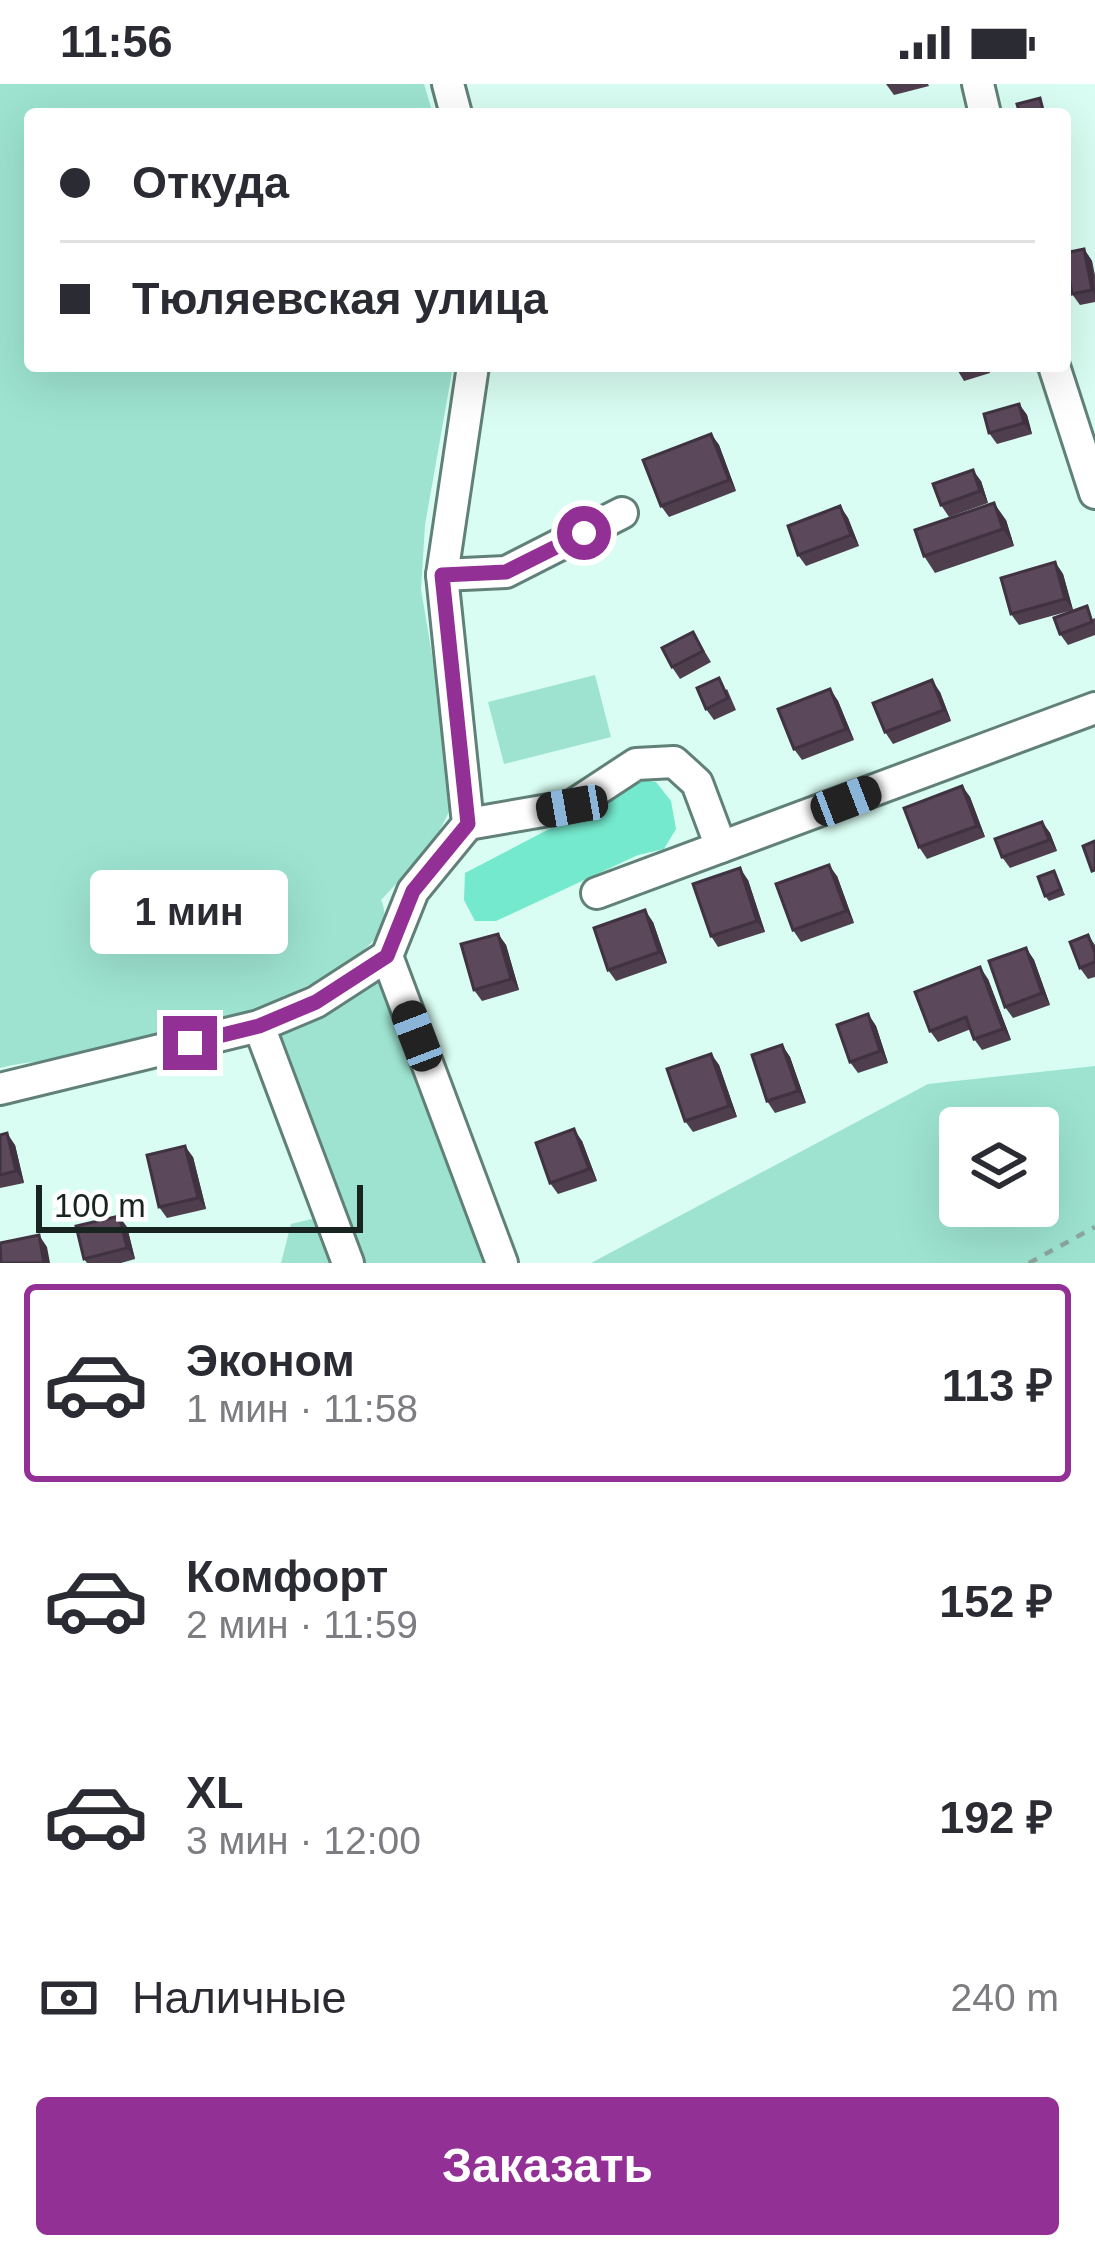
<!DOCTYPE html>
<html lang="ru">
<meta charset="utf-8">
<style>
body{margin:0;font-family:Helvetica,sans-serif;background:#f2f2f3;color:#2b2b33;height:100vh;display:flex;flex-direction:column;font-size:45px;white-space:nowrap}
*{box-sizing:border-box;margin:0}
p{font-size:39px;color:#7c7c81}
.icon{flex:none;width:66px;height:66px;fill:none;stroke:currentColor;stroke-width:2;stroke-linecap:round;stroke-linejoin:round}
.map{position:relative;height:1179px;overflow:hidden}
.drawer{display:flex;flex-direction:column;background:#fff;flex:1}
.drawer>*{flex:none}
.banner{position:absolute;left:24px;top:24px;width:1047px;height:264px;border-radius:12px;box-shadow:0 12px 48px #0002;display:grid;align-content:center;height:264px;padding:0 36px;background:#fff}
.fabs{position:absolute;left:939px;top:1023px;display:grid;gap:24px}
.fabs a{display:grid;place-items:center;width:120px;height:120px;border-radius:12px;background:#fff;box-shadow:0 12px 48px #0002;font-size:60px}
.scale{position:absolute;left:36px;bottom:30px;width:327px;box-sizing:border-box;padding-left:12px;border:6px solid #172420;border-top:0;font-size:33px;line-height:42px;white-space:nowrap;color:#172420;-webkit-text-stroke:9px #fff;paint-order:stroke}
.end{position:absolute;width:54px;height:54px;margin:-27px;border:15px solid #933096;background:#fff;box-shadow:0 0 0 6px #fff}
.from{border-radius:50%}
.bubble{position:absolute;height:84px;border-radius:12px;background:#fff;box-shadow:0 12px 48px #0002;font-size:39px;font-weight:700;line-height:84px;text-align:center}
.car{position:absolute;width:36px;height:72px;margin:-36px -18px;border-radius:15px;box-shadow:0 0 9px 3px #0007;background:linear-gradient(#222 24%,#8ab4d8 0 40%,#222 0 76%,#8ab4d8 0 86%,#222 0)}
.banner b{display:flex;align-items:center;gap:42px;height:114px;font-size:45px}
.banner b+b{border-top:3px solid #e1e1e2}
.banner i{width:30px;height:30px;background:#2b2b33}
ul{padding:21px 0 0;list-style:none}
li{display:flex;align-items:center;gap:36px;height:198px;margin:0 24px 18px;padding:0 12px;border:6px solid transparent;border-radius:12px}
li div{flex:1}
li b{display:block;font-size:45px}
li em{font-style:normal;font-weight:700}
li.on{border-color:#933096}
li>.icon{width:108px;height:108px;stroke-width:1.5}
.pay{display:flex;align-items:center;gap:30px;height:132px;padding:0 36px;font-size:45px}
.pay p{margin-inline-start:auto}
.button{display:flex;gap:24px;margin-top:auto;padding:24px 36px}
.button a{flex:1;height:138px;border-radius:12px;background:#933096;color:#fff;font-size:48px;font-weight:700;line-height:138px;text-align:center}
.status{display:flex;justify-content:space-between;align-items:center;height:84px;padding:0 60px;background:#fff;direction:ltr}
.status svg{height:33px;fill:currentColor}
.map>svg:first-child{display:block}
.green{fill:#9de3d0;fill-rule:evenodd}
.water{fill:#74e9cd}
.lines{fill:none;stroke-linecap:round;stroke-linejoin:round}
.minor-casing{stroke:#618178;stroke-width:36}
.path{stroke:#8ba69d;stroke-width:4.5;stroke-dasharray:9 9;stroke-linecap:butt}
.minor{stroke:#fff;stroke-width:30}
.wall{fill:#4e3e4e}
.shaded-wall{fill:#403240}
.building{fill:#5b485b;stroke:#403240;stroke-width:3}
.route{stroke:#933096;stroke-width:15}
</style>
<div class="status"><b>11:56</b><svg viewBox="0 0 49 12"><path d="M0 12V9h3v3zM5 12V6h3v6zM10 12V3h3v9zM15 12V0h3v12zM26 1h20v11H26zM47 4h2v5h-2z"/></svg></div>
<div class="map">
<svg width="1095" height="1179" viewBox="0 0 1095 1179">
<rect width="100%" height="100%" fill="#d9fdf2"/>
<g class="green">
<path d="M0,0H424L433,30H30V282H453L425,441L421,505L455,709C443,755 413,782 381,816C417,890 151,960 101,970C66,977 34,975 0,984Z"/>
<path d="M595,591L611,653L504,680L488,618Z"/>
<path d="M380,896L387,899L489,1179H357L276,952Z"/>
<path d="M1095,982V1179H591L928,1000ZM960,1044H1038V1122H960Z"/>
<path d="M324,1132L341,1179H281L291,1140Z"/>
</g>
<path class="water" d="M643,696L656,698L671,717L676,745L664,765L638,771L496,837H475L464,816L465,789Z"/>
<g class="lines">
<defs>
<g id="minor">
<path d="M448,0L456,30"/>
<path d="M978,0L985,30"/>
<path d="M1054,282L1095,409"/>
<path d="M442,491L506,488L622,429"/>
<path d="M468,740L572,722L636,680L674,678L697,699L721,763"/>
<path d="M597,809L1095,624"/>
<path d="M387,872L502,1179"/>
<path d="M259,942L348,1179"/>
<path d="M0,1005L259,942L316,918L387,872L413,807L468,740L442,491L473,282"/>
</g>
</defs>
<use href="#minor" class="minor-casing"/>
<path class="path" d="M1029,1179L1095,1143"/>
<use href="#minor" class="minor"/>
</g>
<g class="wall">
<path d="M886,0H928L929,2L894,11Z"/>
<path d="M1084,165L1092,177L1095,191V218L1080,221L1072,210Z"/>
<path d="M955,282H988L990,289L964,297Z"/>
<path d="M1019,320L1027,331L1032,350L997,360L989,349Z"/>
<path d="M711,350L719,361L736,407L669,433L661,422Z"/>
<path d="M981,397L988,419L949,433L941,421Z"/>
<path d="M840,422L848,434L859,462L806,482L798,471Z"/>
<path d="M1006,436L1014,462L935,489L924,472Z"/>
<path d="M1055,478L1063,490L1073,526L1019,541L1011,530Z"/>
<path d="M1095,534V551L1068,561L1060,550Z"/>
<path d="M693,548L711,578L680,595L672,583Z"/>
<path d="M727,605L736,626L714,636L706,625Z"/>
<path d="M830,605L838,617L854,656L802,676L794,665Z"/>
<path d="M940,608L951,637L893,660L885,648Z"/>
<path d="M962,702L970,713L985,753L927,775L919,763Z"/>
<path d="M1042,738L1050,749L1057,767L1010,784L1002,773Z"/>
<path d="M1054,787L1065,811L1049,817L1045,812Z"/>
<path d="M837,792L854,839L801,858L793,846Z"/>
<path d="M748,796L765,848L718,863L711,852Z"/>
<path d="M653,838L667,879L616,897L608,886Z"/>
<path d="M498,850L506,861L519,906L482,917L474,906Z"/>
<path d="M1088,851L1095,861V893L1088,895L1080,884Z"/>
<path d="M1026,864L1034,876L1050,921L1013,934L1005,923Z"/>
<path d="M988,895L1011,956L982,966L974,955L971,945L938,958L930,947Z"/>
<path d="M868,930L876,942L888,979L858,989L850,978Z"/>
<path d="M782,961L790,973L806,1019L775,1029L767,1017Z"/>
<path d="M711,970L719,981L737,1033L693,1048L685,1037Z"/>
<path d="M0,1051L15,1061L24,1099L0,1104Z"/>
<path d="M582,1057L597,1097L558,1110L550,1099Z"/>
<path d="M193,1073L206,1125L167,1134L159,1123Z"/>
<path d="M127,1143L135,1175L121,1179H87L84,1175Z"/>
</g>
<g class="shaded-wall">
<path d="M1084,165L1092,177L1095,211L1092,206Z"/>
<path d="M1019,320L1027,331L1032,350L1024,339Z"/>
<path d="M711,350L719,361L736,407L729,396Z"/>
<path d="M973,386L981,397L988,419L980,407Z"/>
<path d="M994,419L1006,436L1014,462L1003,445Z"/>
<path d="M840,422L848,434L859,462L851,451Z"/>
<path d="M1055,478L1063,490L1073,526L1065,515Z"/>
<path d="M932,596L940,608L951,637L944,626Z"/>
<path d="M830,605L838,617L854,656L846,645Z"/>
<path d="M962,702L970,713L985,753L977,742Z"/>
<path d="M1042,738L1050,749L1057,767L1049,756Z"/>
<path d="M829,781L837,792L854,839L846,827Z"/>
<path d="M740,784L748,796L765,848L757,837Z"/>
<path d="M645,826L653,838L667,879L659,868Z"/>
<path d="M498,850L506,861L519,906L511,895Z"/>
<path d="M1026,864L1034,876L1050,921L1042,909Z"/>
<path d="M980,883L988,895L1011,956L1003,945Z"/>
<path d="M868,930L876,942L888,979L880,967Z"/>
<path d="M782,961L790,973L806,1019L798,1007Z"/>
<path d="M711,970L719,981L737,1033L729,1022Z"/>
<path d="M574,1045L582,1057L597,1097L589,1085Z"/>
<path d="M7,1049L15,1061L24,1099L16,1087Z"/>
<path d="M185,1062L193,1073L206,1125L198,1114Z"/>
<path d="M119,1132L127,1143L135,1175L127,1164Z"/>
<path d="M39,1151L47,1163L50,1179H44Z"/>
</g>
<g class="building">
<path d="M1040,14L1044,30H1020L1017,20Z"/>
<path d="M1084,165L1092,206L1072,210L1065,169Z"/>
<path d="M1019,320L1024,339L989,349L984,330Z"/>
<path d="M711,350L729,396L661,422L643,376Z"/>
<path d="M973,386L980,407L941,421L933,400Z"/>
<path d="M994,419L1003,445L924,472L915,446Z"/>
<path d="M840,422L851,451L798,471L788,442Z"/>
<path d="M1055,478L1065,515L1011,530L1001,494Z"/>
<path d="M1087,522L1092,538L1060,550L1054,534Z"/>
<path d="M693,548L703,567L672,583L662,564Z"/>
<path d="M719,594L728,614L706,625L697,604Z"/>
<path d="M932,596L944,626L885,648L873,619Z"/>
<path d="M830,605L846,645L794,665L778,625Z"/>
<path d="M962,702L977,742L919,763L904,724Z"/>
<path d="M1042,738L1049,756L1002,773L995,755Z"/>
<path d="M1095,757V786L1092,787L1083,762Z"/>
<path d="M829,781L846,827L793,846L776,800Z"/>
<path d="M740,784L757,837L711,852L693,800Z"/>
<path d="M1054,787L1061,805L1045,812L1038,793Z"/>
<path d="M645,826L659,868L608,886L594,844Z"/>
<path d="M498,850L511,895L474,906L461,860Z"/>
<path d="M1088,851L1095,869V878L1080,884L1070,858Z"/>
<path d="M1026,864L1042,909L1005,923L989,877Z"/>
<path d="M980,883L1003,945L974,955L966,933L930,947L915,908Z"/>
<path d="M868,930L880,967L850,978L837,941Z"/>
<path d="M782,961L798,1007L767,1017L752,971Z"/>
<path d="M711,970L729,1022L685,1037L667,985Z"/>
<path d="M574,1045L589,1085L550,1099L536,1059Z"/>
<path d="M7,1049L16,1087L0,1091V1051Z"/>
<path d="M185,1062L198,1114L159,1123L147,1071Z"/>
<path d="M119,1132L127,1164L84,1175L76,1142Z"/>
<path d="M39,1151L44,1179H1L0,1159Z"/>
</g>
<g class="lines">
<path class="route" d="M190,959L259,942L316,918L387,872L413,807L468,740L442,491L506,488L584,449"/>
</g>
</svg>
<div class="fabs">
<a><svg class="icon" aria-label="layers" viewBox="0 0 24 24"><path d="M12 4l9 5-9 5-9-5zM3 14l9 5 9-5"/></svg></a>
</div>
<div class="scale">100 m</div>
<i class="end from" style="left:584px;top:449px"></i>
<i class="end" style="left:190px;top:959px"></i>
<div class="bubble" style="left:90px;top:786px;width:198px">1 мин</div>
<i class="car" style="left:846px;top:717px;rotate:69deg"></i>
<i class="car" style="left:572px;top:722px;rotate:260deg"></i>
<i class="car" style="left:417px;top:952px;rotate:339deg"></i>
<div class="banner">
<b><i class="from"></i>Откуда</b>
<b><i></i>Тюляевская улица</b>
</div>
</div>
<section class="drawer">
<ul>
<li class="on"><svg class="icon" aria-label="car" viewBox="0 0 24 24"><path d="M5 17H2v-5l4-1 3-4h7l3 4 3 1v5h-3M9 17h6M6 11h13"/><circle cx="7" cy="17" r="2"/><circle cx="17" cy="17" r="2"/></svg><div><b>Эконом</b><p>1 мин · 11:58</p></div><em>113 ₽</em></li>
<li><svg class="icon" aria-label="car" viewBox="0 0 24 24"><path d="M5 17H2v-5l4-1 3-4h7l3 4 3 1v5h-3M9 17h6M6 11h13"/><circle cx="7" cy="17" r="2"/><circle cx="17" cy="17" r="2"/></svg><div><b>Комфорт</b><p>2 мин · 11:59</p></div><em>152 ₽</em></li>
<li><svg class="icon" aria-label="car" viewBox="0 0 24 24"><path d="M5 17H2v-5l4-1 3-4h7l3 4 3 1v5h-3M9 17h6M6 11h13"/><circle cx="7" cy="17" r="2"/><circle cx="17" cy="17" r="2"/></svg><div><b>XL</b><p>3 мин · 12:00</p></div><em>192 ₽</em></li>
</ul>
<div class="pay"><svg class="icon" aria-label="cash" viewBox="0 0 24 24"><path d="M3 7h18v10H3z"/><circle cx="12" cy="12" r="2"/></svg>Наличные<p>240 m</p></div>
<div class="button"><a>Заказать</a></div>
</section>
